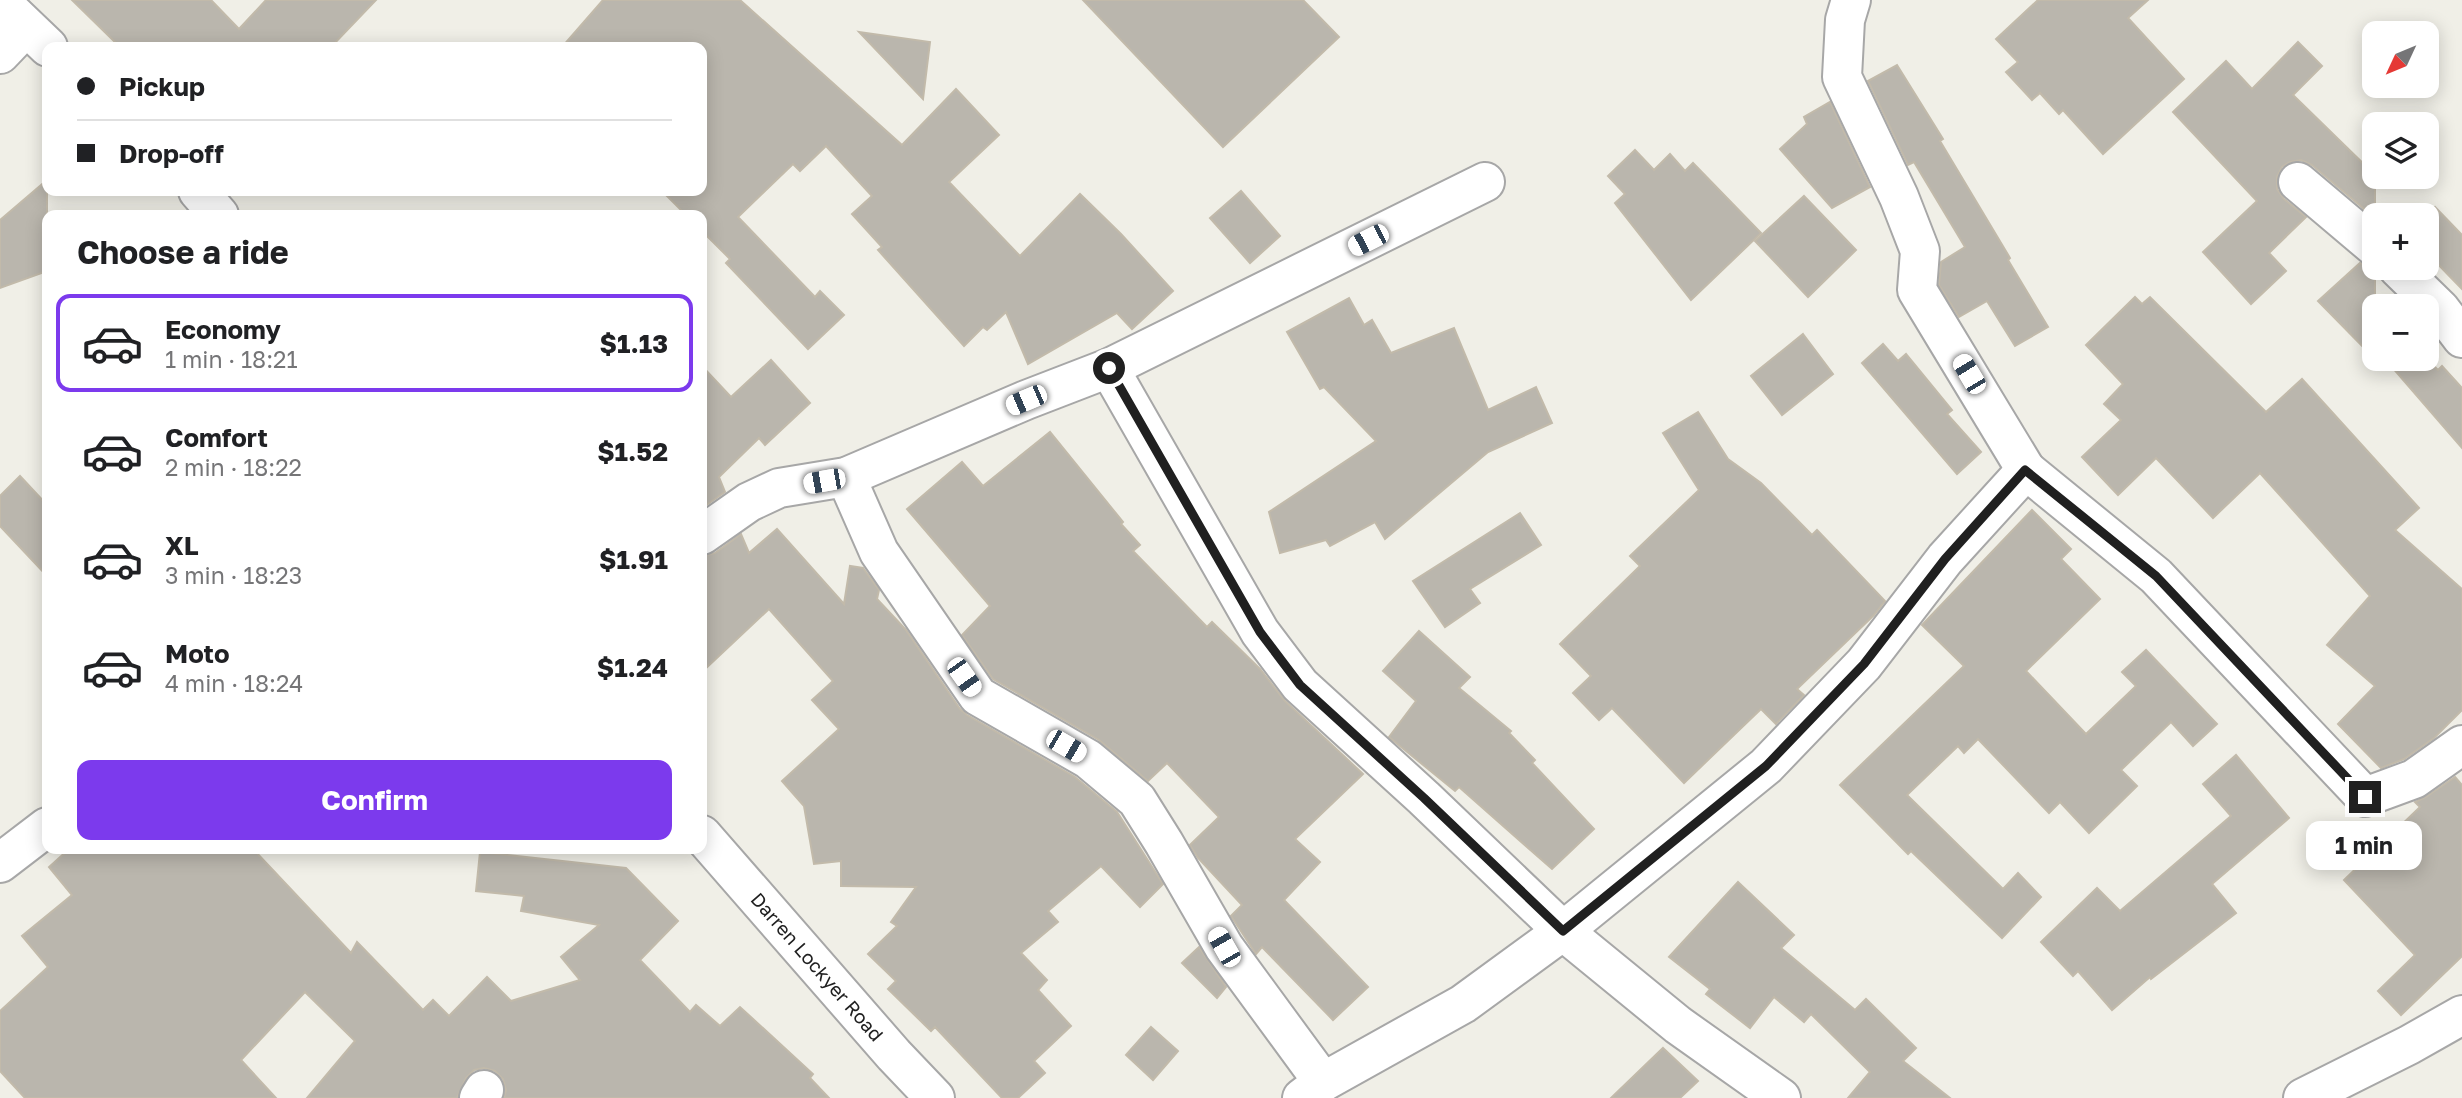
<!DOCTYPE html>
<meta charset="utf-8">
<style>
body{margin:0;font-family:"Golos Text",sans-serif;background:#f2f2f2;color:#202124;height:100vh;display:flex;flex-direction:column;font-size:26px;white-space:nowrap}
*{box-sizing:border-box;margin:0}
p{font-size:23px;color:#757577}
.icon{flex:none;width:38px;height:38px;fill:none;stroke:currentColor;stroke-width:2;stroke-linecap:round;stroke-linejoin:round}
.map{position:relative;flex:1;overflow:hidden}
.panel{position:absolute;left:42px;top:210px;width:665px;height:644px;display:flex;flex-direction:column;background:#fff;border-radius:14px;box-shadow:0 4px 18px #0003}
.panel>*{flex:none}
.banner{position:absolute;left:42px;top:42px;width:665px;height:154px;border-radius:14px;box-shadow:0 4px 18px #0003;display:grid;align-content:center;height:154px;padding:0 35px;background:#fff}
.needle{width:46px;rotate:226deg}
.tools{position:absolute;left:2362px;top:21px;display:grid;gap:14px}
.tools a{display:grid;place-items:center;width:77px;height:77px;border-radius:14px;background:#fff;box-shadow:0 4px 18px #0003;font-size:35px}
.end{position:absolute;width:32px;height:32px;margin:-16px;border:9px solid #202020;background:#fff;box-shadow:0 0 0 4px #fff}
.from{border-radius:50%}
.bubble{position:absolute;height:49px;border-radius:14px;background:#fff;box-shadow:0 4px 18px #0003;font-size:23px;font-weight:700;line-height:49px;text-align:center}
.car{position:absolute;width:21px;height:42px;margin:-21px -10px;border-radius:9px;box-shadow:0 0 5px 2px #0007;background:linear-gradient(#fff 24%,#345 0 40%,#fff 0 76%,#345 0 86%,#fff 0)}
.banner b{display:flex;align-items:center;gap:24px;height:66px;font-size:26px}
.banner b+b{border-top:2px solid #e0e0e0}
.banner i{width:18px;height:18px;background:#202124}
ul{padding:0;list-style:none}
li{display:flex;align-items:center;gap:21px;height:98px;margin:0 14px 10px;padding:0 21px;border:4px solid transparent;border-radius:14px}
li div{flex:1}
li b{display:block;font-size:26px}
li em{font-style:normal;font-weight:700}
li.on{border-color:#7c3aed}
li>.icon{width:63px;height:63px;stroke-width:1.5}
h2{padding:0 35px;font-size:32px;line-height:84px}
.cta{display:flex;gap:14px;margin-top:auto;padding:14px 35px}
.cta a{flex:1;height:80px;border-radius:14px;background:#7c3aed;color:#fff;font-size:28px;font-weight:700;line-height:80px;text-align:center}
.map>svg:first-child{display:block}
.building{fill:#bab6ad;stroke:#c2baaa;stroke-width:2}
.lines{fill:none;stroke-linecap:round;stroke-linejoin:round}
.minor-casing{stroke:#a7a7a7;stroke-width:42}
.minor{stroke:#fff;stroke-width:38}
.route{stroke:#202020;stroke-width:9}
.labels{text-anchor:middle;stroke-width:6;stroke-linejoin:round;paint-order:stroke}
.street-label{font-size:19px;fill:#202020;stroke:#fff}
</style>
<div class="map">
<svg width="2462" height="1098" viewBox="0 0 2462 1098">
<rect width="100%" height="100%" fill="#f0efe7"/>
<g class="building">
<path d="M72,0H211L239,29L266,0H376L331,47H120Z"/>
<path d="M603,0H740L902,145L956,89L999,135L949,182L1020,256L1080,194L1121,234L1173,291L1132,329L1117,313L1028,364L1006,312L987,330L983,327L964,346L878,250L882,247L852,214L872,196L826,146L800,171L793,164L738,217L815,297L820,291L844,315L808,349L726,263L730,259L702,231V215H686L662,191H702V47H562Z"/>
<path d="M1083,0H1303L1339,37L1223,147Z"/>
<path d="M2038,0H2148L2128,18L2184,79L2103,154L2063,110L2059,114L2040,93L2032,100L2006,72L2018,62L1996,39Z"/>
<path d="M859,32L930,42L923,99Z"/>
<path d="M2298,42L2322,66L2293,95L2375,175V218L2312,165L2301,160L2290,162L2282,167L2277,177V189L2284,199L2306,217L2269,253L2286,271L2251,304L2203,252L2257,201L2173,112L2226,61L2252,89Z"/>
<path d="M1897,65L1943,139L1940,141L2010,258L2008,260L2048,327L2015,346L1987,301L1959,317L1939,285L1941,262L1965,247L1914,162L1908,165L1868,81Z"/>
<path d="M1830,102L1870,187L1832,208L1780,149L1807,124L1804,117Z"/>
<path d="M1635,150L1654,170L1670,154L1685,171L1693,163L1761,233L1691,300L1615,203L1625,194L1608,176Z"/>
<path d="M47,180V271L0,288V220Z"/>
<path d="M1241,191L1280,236L1250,263L1210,218Z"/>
<path d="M1804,196L1856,250L1808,297L1755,241Z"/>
<path d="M2435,207L2462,235V289L2427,253V215Z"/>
<path d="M2360,263L2375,268V303L2378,306H2375V359L2318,301Z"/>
<path d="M2135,297L2142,304L2150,297L2266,412L2302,379L2419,508L2395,530L2462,589V710L2434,738L2404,759L2381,768L2338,724L2375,686L2327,645L2370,596L2260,473L2213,518L2156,458L2118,495L2082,457L2121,420L2104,404L2123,384L2086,345Z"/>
<path d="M1349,298L1364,325L1372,320L1391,353L1454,328L1488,410L1536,387L1552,423L1488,452L1385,539L1375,522L1330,546L1326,540L1280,553L1269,512L1376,441L1324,387L1320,389L1287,332Z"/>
<path d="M1803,334L1833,374L1782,415L1751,376Z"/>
<path d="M1883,344L1898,361L1906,354L1952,410L1947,414L1981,452L1957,474L1862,363Z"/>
<path d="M2385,359H2427L2438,370L2442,366L2462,388V448Z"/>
<path d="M771,360L810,403L765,445L759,438L719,477L725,492L702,508V366L731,397Z"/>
<path d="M1698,412L1728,459L1761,483L1812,535L1817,530L1885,601L1874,615L1797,689L1804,695L1776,724L1761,709L1684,783L1612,708L1599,720L1573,693L1591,676L1560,644L1640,566L1630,556L1699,490L1663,433Z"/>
<path d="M1050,432L1123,522L1121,524L1140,545L1133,551L1207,627L1212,622L1260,669L1285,701L1363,774L1295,839L1320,862L1284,900L1368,987L1333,1020L1262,947L1256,954L1231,916L1242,905L1198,858L1190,845L1219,817L1167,763L1148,781L1099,740L993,679L962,635L990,606L907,509L962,462L983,486Z"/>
<path d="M20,476L47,505V576L0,526V496Z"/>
<path d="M2032,510L2071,549L2061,559L2100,599L2026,671L2086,734L2136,686L2122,672L2146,650L2217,724L2193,746L2171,722L2121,770L2137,786L2089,833L2060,802L2049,813L1978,739L1964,753L1958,746L1907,795L2003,889L2018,873L2041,897L2002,938L1911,851L1908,854L1840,785L1964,666L1922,625Z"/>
<path d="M1520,513L1541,545L1470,589L1480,603L1445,627L1413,581Z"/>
<path d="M777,529L844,604L850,566L863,568L879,590L877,599L906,630L960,709L967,715L1075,777L1117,812L1163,884L1140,907L1101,866L1048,911L1058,922L1021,953L1047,980L1038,990L1071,1026L1034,1061L1045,1073L1018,1098H1002L935,1027L931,1031L888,989L896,981L868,954L897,926L891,922L916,887L841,886V861L814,864L804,806L782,781L839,729L812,700L833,681L769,609L702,672V556L715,553L741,534L749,553Z"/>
<path d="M1419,631L1470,677L1459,688L1511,731L1509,733L1535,760L1532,763L1594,829L1552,869L1459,787L1455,791L1389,737L1416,701L1383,671Z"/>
<path d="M2236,755L2289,818L2212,884L2236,913L2151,979L2150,977L2112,1010L2078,971L2073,976L2041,942L2097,888L2120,911L2231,816L2203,784Z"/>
<path d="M2455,777L2462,785V956L2401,1015L2378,991L2415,955L2344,880L2420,807L2415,802L2426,797Z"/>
<path d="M69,849H253L351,953L357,942L423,1010L433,1000L449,1016L487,977L511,1001L580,980L561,957L599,925L521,911L524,896L476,891L480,852L626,868L678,921L640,960L690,1012L696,1005L720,1026L740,1007L813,1074L810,1078L829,1098H504L506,1090L503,1079L495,1071L484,1068L474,1070L466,1078L457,1098H307L355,1041L305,992L241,1060L276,1098H25L0,1071V1011L48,967L22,936L72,895L49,867Z"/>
<path d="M1738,882L1794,935L1781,948L1855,1010L1866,999L1916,1048L1903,1061L1950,1098H1848L1870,1072L1811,1014L1804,1022L1774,997L1750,1028L1706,994L1710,989L1669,957Z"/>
<path d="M1199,947L1226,987L1217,998L1182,963Z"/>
<path d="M1151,1027L1178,1051L1153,1080L1126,1055Z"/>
<path d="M1663,1048L1698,1081L1680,1098H1611Z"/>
</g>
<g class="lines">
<defs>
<g id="minor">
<path d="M1851,0L1845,20L1842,77L1899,197L1920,251L1917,290L2026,470"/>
<path d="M0,1L48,47"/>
<path d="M0,54L22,31"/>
<path d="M2298,182L2375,247"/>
<path d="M198,191L219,215"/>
<path d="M2398,268L2440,309L2462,338"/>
<path d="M1109,368L1260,632L1300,685L1424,798L1563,931L1678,1025L1781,1098"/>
<path d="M846,477L879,552L978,696L1088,759L1137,800L1164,843L1224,947L1323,1082"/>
<path d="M702,535L749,502L779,488L846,477L1026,400L1109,368L1485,182"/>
<path id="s1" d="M702,835L894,1055L935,1098"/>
<path d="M0,863L47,827"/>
<path d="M479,1098L484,1090"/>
<path d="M1302,1098L1323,1082L1463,1004L1563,931L1766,766L1864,664L1945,559L2026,470L2156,576L2365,797L2414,779L2462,745"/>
<path d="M2303,1098L2409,1045L2462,1015"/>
</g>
</defs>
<use href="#minor" class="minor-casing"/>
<use href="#minor" class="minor"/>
</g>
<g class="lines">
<path class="route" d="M1109,368L1260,632L1300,685L1424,798L1563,931L1766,766L1864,664L1945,559L2025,470L2156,576L2365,797"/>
</g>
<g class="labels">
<g class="street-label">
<text dy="7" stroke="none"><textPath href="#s1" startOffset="175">Darren Lockyer Road</textPath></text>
</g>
</g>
</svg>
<div class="tools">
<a><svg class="needle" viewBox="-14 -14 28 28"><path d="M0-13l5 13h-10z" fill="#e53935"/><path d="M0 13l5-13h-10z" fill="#757577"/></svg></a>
<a><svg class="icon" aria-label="layers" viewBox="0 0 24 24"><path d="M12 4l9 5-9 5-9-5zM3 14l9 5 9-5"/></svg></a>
<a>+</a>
<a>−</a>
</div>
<i class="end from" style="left:1109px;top:368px"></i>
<i class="end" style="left:2365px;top:797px"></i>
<div class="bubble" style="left:2306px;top:821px;width:116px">1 min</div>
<i class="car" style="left:1368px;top:240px;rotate:243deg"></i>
<i class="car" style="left:1969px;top:374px;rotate:329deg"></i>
<i class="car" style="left:1026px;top:400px;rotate:247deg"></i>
<i class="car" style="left:824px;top:481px;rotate:260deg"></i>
<i class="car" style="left:964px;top:677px;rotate:145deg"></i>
<i class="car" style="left:1066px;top:746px;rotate:120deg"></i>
<i class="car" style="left:1224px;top:947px;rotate:330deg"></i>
<div class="banner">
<b><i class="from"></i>Pickup</b>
<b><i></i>Drop-off</b>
</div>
<section class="panel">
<h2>Choose a ride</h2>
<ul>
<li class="on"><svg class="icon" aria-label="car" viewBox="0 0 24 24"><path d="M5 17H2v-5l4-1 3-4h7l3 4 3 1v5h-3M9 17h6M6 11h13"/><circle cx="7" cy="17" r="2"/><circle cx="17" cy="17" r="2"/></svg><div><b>Economy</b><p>1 min · 18:21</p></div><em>$1.13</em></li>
<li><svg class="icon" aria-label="car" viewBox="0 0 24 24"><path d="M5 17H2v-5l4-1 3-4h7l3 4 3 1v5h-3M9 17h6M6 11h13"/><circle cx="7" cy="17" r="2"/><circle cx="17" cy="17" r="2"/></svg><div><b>Comfort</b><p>2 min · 18:22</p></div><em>$1.52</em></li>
<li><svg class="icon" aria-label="car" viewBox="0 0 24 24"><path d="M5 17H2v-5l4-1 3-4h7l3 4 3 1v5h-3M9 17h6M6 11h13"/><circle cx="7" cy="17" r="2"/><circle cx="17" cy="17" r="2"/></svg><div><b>XL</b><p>3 min · 18:23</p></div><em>$1.91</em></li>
<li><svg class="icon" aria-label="car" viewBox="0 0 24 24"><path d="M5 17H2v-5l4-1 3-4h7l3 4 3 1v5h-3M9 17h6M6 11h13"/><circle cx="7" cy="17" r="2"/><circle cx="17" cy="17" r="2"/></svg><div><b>Moto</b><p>4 min · 18:24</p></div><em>$1.24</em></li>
</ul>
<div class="cta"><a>Confirm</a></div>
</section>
</div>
